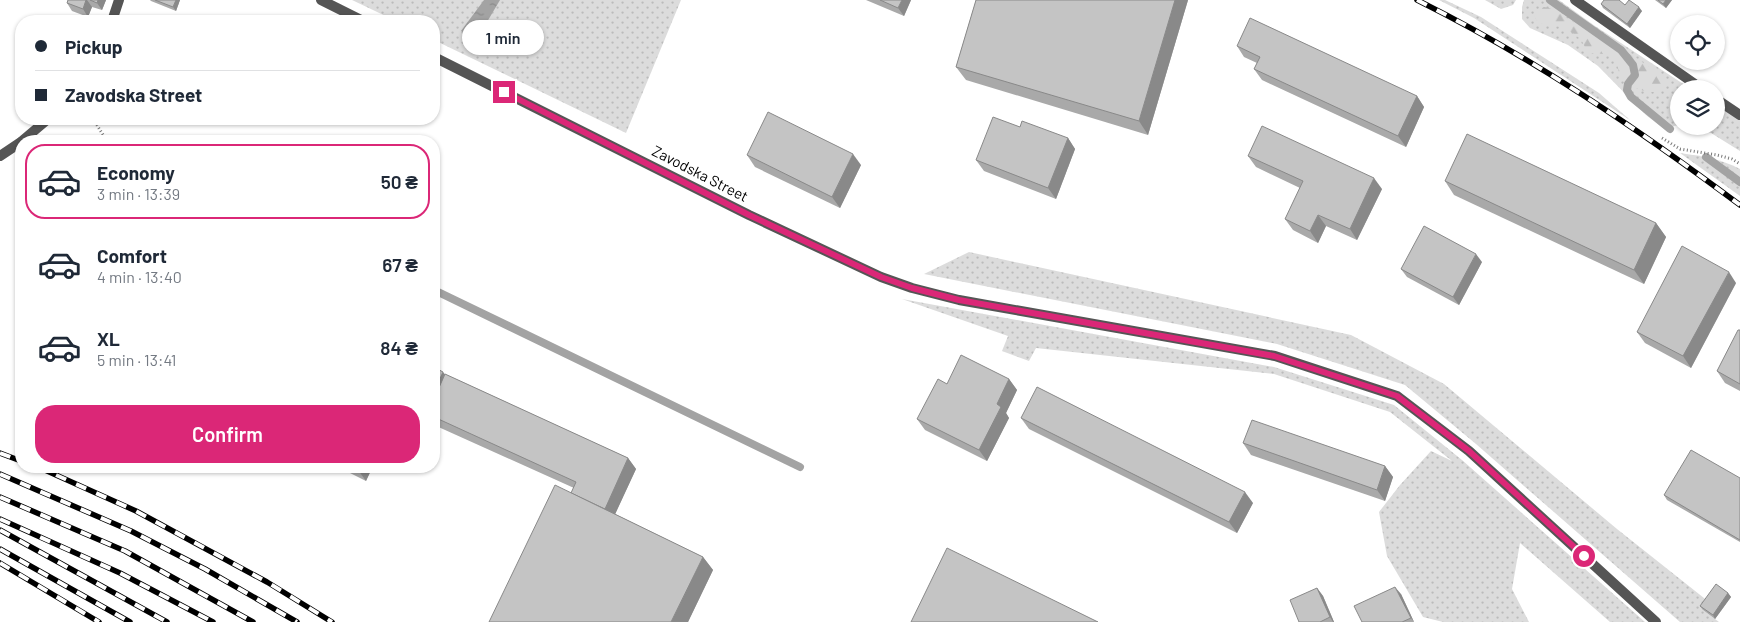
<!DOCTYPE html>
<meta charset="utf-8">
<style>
body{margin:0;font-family:Barlow,sans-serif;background:#f2f2f3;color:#1f2937;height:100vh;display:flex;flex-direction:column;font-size:19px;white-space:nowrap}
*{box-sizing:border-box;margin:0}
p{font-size:16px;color:#747a83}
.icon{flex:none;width:28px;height:28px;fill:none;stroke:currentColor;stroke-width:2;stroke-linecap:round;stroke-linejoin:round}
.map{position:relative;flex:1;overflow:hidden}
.side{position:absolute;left:15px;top:135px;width:425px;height:338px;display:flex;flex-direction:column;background:#fff;border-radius:20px;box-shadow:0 1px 4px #0004}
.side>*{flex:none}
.top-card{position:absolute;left:15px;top:15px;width:425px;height:110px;border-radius:20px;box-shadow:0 1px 4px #0004;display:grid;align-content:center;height:110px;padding:0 20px;background:#fff}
.controls{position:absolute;left:1670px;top:15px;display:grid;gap:10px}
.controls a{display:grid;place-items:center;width:55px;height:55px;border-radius:50%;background:#fff;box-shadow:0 1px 4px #0004;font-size:25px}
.end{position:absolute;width:22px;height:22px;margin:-11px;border:6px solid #db2777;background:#fff;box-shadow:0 0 0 2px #fff}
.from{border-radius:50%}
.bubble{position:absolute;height:35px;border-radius:18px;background:#fff;box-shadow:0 1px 4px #0004;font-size:16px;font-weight:600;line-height:35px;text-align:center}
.top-card b{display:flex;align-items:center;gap:18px;height:48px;font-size:19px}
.top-card b+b{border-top:1px solid #e0e1e3}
.top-card i{width:12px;height:12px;background:#1f2937}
ul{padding:9px 0 0;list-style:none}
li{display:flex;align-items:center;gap:15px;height:75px;margin:0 10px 8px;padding:0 10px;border:2px solid transparent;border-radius:20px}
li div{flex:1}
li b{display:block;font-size:19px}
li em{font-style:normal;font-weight:600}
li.active{border-color:#db2777}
li>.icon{width:45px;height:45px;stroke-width:1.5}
.action{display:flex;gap:10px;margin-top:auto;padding:10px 20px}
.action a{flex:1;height:58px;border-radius:20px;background:#db2777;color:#fff;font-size:20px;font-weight:600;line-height:58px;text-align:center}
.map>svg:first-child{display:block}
.grass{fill:url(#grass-dots)}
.forest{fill:url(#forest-firs)}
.water{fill:url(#water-ripples)}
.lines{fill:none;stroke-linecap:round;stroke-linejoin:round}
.stream{stroke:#a3a3a3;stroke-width:8}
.path{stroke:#777;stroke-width:3;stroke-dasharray:1 2.5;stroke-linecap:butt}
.service{stroke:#555;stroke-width:10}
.minor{stroke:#555;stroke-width:10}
.rail-casing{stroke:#000;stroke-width:5.5}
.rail{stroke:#fff;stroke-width:4;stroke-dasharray:11;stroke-linecap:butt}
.wall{fill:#a9a9a9}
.shaded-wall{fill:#898989}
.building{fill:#c4c4c4;stroke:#898989}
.route{stroke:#db2777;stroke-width:6}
.labels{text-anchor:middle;stroke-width:4.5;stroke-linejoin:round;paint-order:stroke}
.street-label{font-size:15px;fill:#000;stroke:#fff}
</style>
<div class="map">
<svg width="1740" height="622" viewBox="0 0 1740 622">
<defs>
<pattern id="grass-dots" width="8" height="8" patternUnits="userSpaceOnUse" patternTransform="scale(1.25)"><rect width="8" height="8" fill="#dcdcdc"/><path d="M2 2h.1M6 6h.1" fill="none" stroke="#bbb" stroke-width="1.8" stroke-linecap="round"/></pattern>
<pattern id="forest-firs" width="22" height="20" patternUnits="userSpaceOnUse" patternTransform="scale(1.25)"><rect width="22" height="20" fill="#dcdcdc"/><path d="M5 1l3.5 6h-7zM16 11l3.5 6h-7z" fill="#bbb"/></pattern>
<pattern id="water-ripples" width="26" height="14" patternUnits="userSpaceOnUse" patternTransform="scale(1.25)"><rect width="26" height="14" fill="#a3a3a3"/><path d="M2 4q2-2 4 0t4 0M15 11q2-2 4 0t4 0" fill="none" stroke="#8b8b8b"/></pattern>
</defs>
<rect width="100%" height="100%" fill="#fff"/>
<g class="grass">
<path d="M352,0H681L626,133L434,40V21H396Z"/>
<path d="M1439,0H1445L1481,17L1599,93L1630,120L1474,18Z"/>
<path d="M1485,0H1516L1513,5L1501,9Z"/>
<path d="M1524,0H1559L1595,26L1691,89H1679V125L1674,126L1668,132L1646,115L1598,66L1568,45L1530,28L1522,19V7Z"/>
<path d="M1716,104L1740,120V151L1711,133L1692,126H1716Z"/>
<path d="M1680,153C1701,156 1721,159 1740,169V196Z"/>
<path d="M969,252L1351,335L1444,384L1617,529L1709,602L1703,610L1719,622H1680L1476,444L1405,385L1277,344L924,274Z"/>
<path d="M902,299L1274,367L1394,405L1462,460L1645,622H1610L1520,543L1512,589L1529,622H1443L1423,617L1387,556L1379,512L1400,485L1431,451L1452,461L1390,412L1274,374L1036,348L1029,361L1002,351L1008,336Z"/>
</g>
<path class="forest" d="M1544,7L1553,9L1581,27L1635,57L1665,78L1668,84C1659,100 1630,89 1621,77C1617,72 1619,63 1614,59C1607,52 1597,54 1588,53C1584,48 1584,41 1578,37C1573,33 1567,29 1561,27C1550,24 1534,28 1534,11Z"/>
<path class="water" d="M484,0H500L487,22L472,37L461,31Z"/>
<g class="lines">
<g class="stream">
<path d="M1550,0L1621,50L1633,65L1635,75L1628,84L1627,90L1631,97L1670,129"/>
<path d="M1706,157L1740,182"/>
<path d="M434,290L800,467"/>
</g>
<g class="path">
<path d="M93,119L107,141"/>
<path d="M1662,138L1680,149L1717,155L1732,159L1740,164"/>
</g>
<g class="service">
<path d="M321,0L363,21"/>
<path d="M112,21L119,0"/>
<path d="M434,57L749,215L881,277L912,288L959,300L1275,356L1397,396L1469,451L1656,622"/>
<path d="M22,141L48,119"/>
<path d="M0,156L21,142"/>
</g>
<g class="minor">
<path d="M1575,0L1702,89"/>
<path d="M1716,99L1740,115"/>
</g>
<defs>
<g id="rail">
<path d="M1417,0C1532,57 1638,129 1740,205"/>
<path d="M0,453L21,461"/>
<path d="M36,466L136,511L267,582L332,622"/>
<path d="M0,474L131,531L205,569L297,622"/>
<path d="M0,497L125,551L253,622"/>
<path d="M0,519L120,573L213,622"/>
<path d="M0,530L167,622"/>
<path d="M0,549L130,622"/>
<path d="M0,563L99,622"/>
</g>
</defs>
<use href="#rail" class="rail-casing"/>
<use href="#rail" class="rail"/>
</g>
<g class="wall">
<path d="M68,0H106L102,10L92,7L88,17L72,11L67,3Z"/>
<path d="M150,0H180L176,11L151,1Z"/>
<path d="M866,0H911L904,16Z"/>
<path d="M976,0H1188L1148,135L966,80L956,67Z"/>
<path d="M1655,0H1672L1666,8Z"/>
<path d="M1601,4L1625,5L1642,11L1630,28L1603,8Z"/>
<path d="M1237,46L1417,96L1424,107L1406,147L1262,80L1254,69L1257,63L1244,57Z"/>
<path d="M1068,138L1075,149L1056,199L984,171L976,160Z"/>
<path d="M747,155L861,165L840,208L755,167Z"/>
<path d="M1248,156L1382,189L1357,240L1326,226L1318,243L1293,230L1285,219L1300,188L1256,167Z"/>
<path d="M1445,181L1656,223L1666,237L1644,284L1454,195Z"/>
<path d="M1482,262L1459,305L1407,277L1401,269Z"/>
<path d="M1736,283L1691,368L1645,343L1637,332Z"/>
<path d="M1740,330V391L1725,383L1717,371Z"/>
<path d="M434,367L445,374L628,458L636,469L615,514L703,557L713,570L688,622H489L571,493L574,488L434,425Z"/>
<path d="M1009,379L1017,390L1006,413L1009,418L987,461L925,430L917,419L947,384Z"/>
<path d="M1021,418L1253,503L1237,533L1029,429Z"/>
<path d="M1243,443L1385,466L1393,477L1385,501L1251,455Z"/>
<path d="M336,466H373L366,481Z"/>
<path d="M1740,478V542L1667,500L1664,495Z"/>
<path d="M1317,588L1323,596L1334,622H1299Z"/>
<path d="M1728,593L1731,597L1715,619L1703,610L1700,606Z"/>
<path d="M1401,594L1414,622H1362Z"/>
</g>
<g class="shaded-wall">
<path d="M86,0H87L92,7L88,17L83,9Z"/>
<path d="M98,0H106L102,10L97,3Z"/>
<path d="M176,0H180L176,11L173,7Z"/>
<path d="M902,0H911L904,16L898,8Z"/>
<path d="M1175,0H1188L1148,135L1139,121Z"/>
<path d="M1666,0H1672L1666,8L1663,4Z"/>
<path d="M1639,7L1642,11L1630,28L1627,24Z"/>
<path d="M1417,96L1424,107L1406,147L1398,136Z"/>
<path d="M1068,138L1075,149L1056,199L1048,188Z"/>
<path d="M853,154L861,165L840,208L832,197Z"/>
<path d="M1374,178L1382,189L1357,240L1350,229Z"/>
<path d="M1318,215L1326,226L1318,243L1310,231Z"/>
<path d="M1656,223L1666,237L1644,284L1634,270Z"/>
<path d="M1476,254L1482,262L1459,305L1453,297Z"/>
<path d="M1729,272L1736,283L1691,368L1683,356Z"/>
<path d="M443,372L453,386L434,417V392Z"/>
<path d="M1009,379L1017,390L1006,413L1009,418L987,461L979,450L997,404Z"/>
<path d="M628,458L636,469L612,521L604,510Z"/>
<path d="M356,466H373L366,481L356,467Z"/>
<path d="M1385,466L1393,477L1385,501L1377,490Z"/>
<path d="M1245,492L1253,503L1237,533L1229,522Z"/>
<path d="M703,557L713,570L688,622H671Z"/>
<path d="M1395,587L1401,594L1414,622L1411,618Z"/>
<path d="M1317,588L1323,596L1334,622H1333L1330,617Z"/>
<path d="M1728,593L1731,597L1715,619L1713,615Z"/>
</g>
<g class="building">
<path d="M68,0H86L83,9L67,3Z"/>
<path d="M90,0H98L97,3Z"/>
<path d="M155,0H176L173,7Z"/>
<path d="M880,0H902L898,8Z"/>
<path d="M976,0H1175L1139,121L956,67Z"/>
<path d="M1604,0H1619L1625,5L1629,0L1639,7L1627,24L1601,4Z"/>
<path d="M1658,0H1666L1663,4Z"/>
<path d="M1250,18L1417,96L1398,136L1254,69L1260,57L1237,46Z"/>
<path d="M768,112L853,154L832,197L747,155Z"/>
<path d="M993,117L1020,127L1022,121L1068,138L1048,188L976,160Z"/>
<path d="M1262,126L1374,178L1350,229L1318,215L1310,231L1285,219L1303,181L1248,156Z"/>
<path d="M1467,134L1656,223L1634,270L1445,181Z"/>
<path d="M1424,226L1476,254L1453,297L1401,269Z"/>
<path d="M1682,246L1729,272L1683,356L1637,332Z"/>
<path d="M1738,330H1740V384L1717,371Z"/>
<path d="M961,355L1009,379L997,404L1001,407L979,450L917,419L938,379L947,384Z"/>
<path d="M434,367L443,372L434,392Z"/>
<path d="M445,374L628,458L605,509L571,493L576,482L434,417V399Z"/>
<path d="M1037,387L1245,492L1229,522L1021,418Z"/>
<path d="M1252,420L1385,466L1377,490L1243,443Z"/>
<path d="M1691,450L1740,478V540L1664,495Z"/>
<path d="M555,485L703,557L671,622H489Z"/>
<path d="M947,548L1098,622H911Z"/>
<path d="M1716,584L1728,593L1713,615L1700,606Z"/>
<path d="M1395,587L1411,618L1402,622H1362L1354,606Z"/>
<path d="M1317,588L1330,617L1320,622H1299L1290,600Z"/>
</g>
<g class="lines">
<path class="route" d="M504,92L749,215L881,277L912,288L959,300L1274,356L1397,396L1469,451L1584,556"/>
</g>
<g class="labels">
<g class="street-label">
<text transform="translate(700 174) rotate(27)" y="5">Zavodska Street</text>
</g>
</g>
</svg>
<div class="controls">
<a><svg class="icon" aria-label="locate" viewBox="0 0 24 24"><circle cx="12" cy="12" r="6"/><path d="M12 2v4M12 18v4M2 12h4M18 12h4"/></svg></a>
<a><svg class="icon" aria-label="layers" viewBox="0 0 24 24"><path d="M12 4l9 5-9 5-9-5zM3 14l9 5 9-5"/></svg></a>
</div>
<i class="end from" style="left:1584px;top:556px"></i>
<i class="end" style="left:504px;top:92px"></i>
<div class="bubble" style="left:462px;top:20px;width:82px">1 min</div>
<div class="top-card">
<b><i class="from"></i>Pickup</b>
<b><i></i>Zavodska Street</b>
</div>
<section class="side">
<ul>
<li class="active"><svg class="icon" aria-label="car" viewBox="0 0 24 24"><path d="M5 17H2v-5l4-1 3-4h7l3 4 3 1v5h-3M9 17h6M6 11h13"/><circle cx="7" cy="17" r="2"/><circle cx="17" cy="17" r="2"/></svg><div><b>Economy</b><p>3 min · 13:39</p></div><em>50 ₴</em></li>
<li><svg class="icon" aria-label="car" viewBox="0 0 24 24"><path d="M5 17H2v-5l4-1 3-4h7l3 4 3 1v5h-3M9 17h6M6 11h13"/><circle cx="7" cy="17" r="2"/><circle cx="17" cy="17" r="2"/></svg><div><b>Comfort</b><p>4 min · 13:40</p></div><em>67 ₴</em></li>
<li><svg class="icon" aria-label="car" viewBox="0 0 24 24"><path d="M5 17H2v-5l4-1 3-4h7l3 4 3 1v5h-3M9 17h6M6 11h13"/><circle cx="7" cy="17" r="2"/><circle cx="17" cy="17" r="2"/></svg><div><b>XL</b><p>5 min · 13:41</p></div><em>84 ₴</em></li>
</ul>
<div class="action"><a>Confirm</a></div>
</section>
</div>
